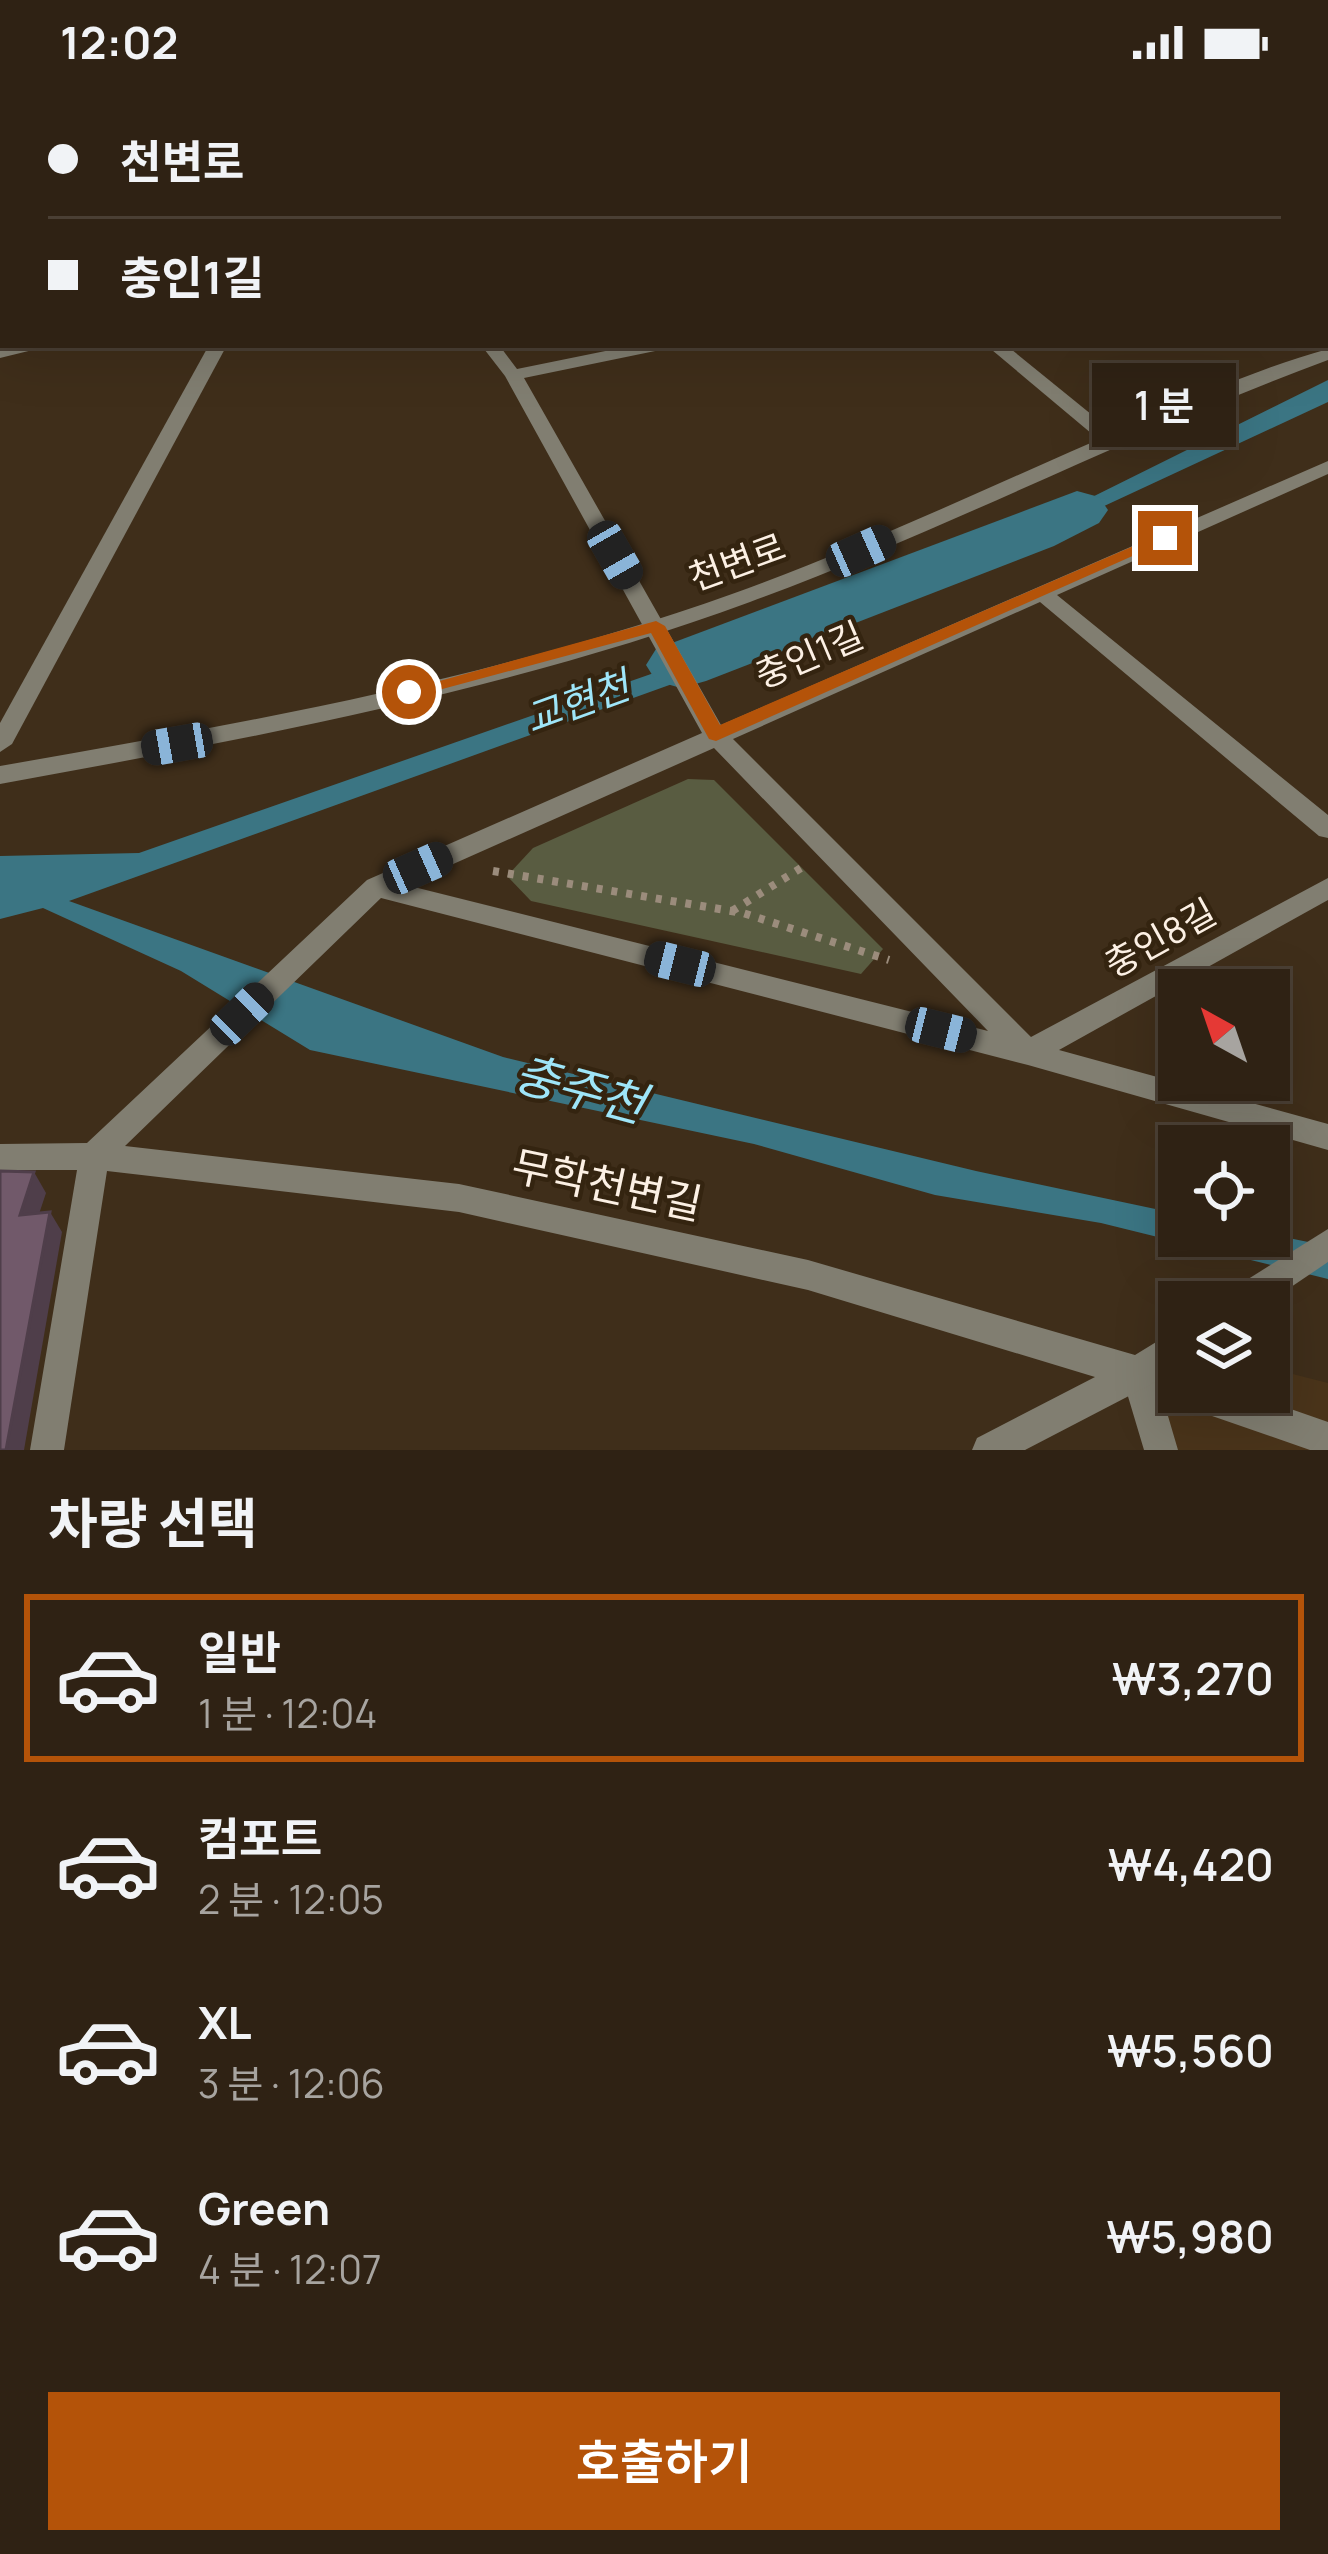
<!DOCTYPE html>
<html lang="ko">
<meta charset="utf-8">
<style>
body{margin:0;font-family:Manrope,"Noto Sans KR",sans-serif;background:#372a1d;color:#f1f3f6;height:100vh;display:flex;flex-direction:column;font-size:45px;white-space:nowrap}
*{box-sizing:border-box;margin:0}
p{font-size:39px;color:#a7a4a0}
.icon{flex:none;width:66px;height:66px;fill:none;stroke:currentColor;stroke-width:2;stroke-linecap:round;stroke-linejoin:round}
.map{position:relative;height:1366px;overflow:hidden}
.details{display:flex;flex-direction:column;background:#2f2214;flex:1}
.details>*{flex:none}
.banner{position:absolute;left:0px;top:0px;width:1329px;height:264px;box-shadow:0 12px 48px #0002,0 0 0 3px #4a3f34;display:grid;align-content:center;height:264px;padding:0 48px;background:#2f2214}
.needle{width:78px;rotate:320deg}
.fabs{position:absolute;left:1158px;top:885px;display:grid;gap:24px}
.fabs a{display:grid;place-items:center;width:132px;height:132px;border-radius:0px;background:#2f2214;box-shadow:0 12px 48px #0002,0 0 0 3px #4a3f34;font-size:60px}
.end{position:absolute;width:54px;height:54px;margin:-27px;border:15px solid #b45309;background:#fff;box-shadow:0 0 0 6px #fff}
.from{border-radius:50%}
.bubble{position:absolute;height:84px;border-radius:0px;background:#2f2214;box-shadow:0 12px 48px #0002,0 0 0 3px #4a3f34;font-size:39px;font-weight:600;line-height:84px;text-align:center}
.car{position:absolute;width:36px;height:72px;margin:-36px -18px;border-radius:15px;box-shadow:0 0 9px 3px #0007;background:linear-gradient(#222 24%,#8ab4d8 0 40%,#222 0 76%,#8ab4d8 0 86%,#222 0)}
.banner b{display:flex;align-items:center;gap:42px;height:114px;font-size:45px}
.banner b+b{border-top:3px solid #4a3f34}
.banner i{width:30px;height:30px;background:#f1f3f6}
ul{padding:0;list-style:none}
li{display:flex;align-items:center;gap:36px;height:168px;margin:0 24px 18px;padding:0 24px;border:6px solid transparent;border-radius:0px}
li div{flex:1}
li b{display:block;font-size:45px}
li em{font-style:normal;font-weight:600}
li.active{border-color:#b45309}
li>.icon{width:108px;height:108px;stroke-width:1.5}
h2{padding:0 48px;font-size:54px;line-height:144px}
.cta{display:flex;gap:24px;margin-top:auto;padding:24px 48px}
.cta a{flex:1;height:138px;border-radius:0px;background:#b45309;color:#fff;font-size:48px;font-weight:600;line-height:138px;text-align:center}
.status{display:flex;justify-content:space-between;align-items:center;height:84px;padding:0 60px;background:#2f2214;direction:ltr}
.status svg{height:33px;fill:currentColor}
.map>svg:first-child{display:block}
.built{fill:#4a341a}
.green{fill:#595c41}
.water{fill:#3b7583}
.lines{fill:none;stroke-linecap:round;stroke-linejoin:round}
.river{fill:#3b7583;fill-rule:evenodd}
.path{stroke:#9b8c7c;stroke-width:8;stroke-dasharray:6 9;stroke-linecap:butt}
.pedestrian{fill:#817e71;fill-rule:evenodd}
.minor{fill:#817e71;fill-rule:evenodd}
.tertiary{fill:#817e71;fill-rule:evenodd}
.wall{fill:#614d5b}
.shaded-wall{fill:#4f3e4a}
.building{fill:#71596a;stroke:#4f3e4a;stroke-width:3}
.route{fill:#b45309}
.labels{text-anchor:middle;stroke-width:9;stroke-linejoin:round;paint-order:stroke}
.street-label{font-size:36px;fill:#fcf0e4;stroke:#342410}
.water-label{font-size:39px;font-style:italic;fill:#9ee5f8;stroke:#342410}
.near-street-label{font-size:42px;fill:#fcf0e4;stroke:#342410}
.near-water-label{font-size:48px;font-style:italic;fill:#9ee5f8;stroke:#342410}
</style>
<div class="status"><b>12:02</b><svg viewBox="0 0 49 12"><path d="M0 12V9h3v3zM5 12V6h3v6zM10 12V3h3v9zM15 12V0h3v12zM26 1h20v11H26zM47 4h2v5h-2z"/></svg></div>
<div class="map">
<svg width="1328" height="1366" viewBox="0 0 1328 1366">
<rect width="100%" height="100%" fill="#3f2e1a"/>
<path class="built" d="M1269,1284L1328,1299V1366H1174L1159,1324L1179,1308H1269Z"/>
<path class="green" d="M688,695L714,696L883,865L861,890L531,817L507,792L533,764Z"/>
<path class="water" d="M1328,296V318L889,522L69,817L503,973L976,1087L1179,1130V1152L1269,1150L1328,1162V1195L1101,1139L935,1111L754,1060L310,966L181,887L43,824L0,835V772L139,769L937,490Z"/>
<g class="lines">
<path class="river" d="M1077,407L1099,413L1108,426L1099,439L1054,462L706,597L681,604L656,597L646,581L656,565Z"/>
<g class="path">
<path d="M493,787L743,829L889,876"/>
<path d="M732,827L801,784"/>
</g>
<path class="pedestrian" d="M1138,1272L1179,1287V1308H1242L1328,1338V1366H1310L1163,1315L1178,1366H1144L1121,1289L1126,1277Z"/>
<g class="minor">
<path d="M314,0H342L311,3Z"/>
<path d="M595,0H630L633,3H598Z"/>
<path d="M694,0H708L711,3H697Z"/>
<path d="M1043,0H1059L1062,3H1046Z"/>
<rect x="1326" y="20" width="2" height="8"/>
<path d="M1326,118H1328L1326,128Z"/>
<path d="M1326,179L1328,180V190L1326,189Z"/>
<path d="M15,261H53L0,274V264Z"/>
<path d="M209,261H227L12,660L0,668V639Z"/>
<path d="M481,261H499L517,285L635,261H669L660,266L524,294L721,641L1328,377V390L1057,511L1328,731V754L1319,752L1040,518L733,655L1031,953L1328,794V816L1059,966L1328,1040V1066L1028,981L381,814L125,1062L459,1100L808,1176L1135,1271L1179,1244V1280L1150,1301L1025,1366H972L977,1354L1095,1293L808,1206L459,1128L107,1087L64,1366H30L77,1086H0V1060L87,1059L367,796L702,649L505,292ZM714,664L988,947L406,801Z"/>
<path d="M986,261H1006L1118,352V360H1104Z"/>
<path d="M1328,1145V1178L1269,1218H1225L1229,1207Z"/>
</g>
<g class="tertiary">
<path d="M892,0H923L889,3Z"/>
<rect x="0" y="101" width="3" height="9"/>
<path d="M0,124L3,125V146L0,145Z"/>
<path d="M3,162V185L0,186V163Z"/>
<path d="M3,217V228L0,229V218Z"/>
<path d="M1328,265V276C1132,349 946,446 750,518C509,607 252,654 0,700V682C246,639 496,594 732,510C866,462 995,400 1125,344C1191,315 1259,284 1328,265Z"/>
</g>
</g>
<g class="wall">
<path d="M0,0L3,3V77H0Z"/>
<path d="M1061,0H1328V15L1326,16V3H1066Z"/>
</g>
<g class="shaded-wall">
<path d="M34,1088L46,1109L32,1151L20,1131Z"/>
<path d="M50,1128L62,1148L24,1366H6Z"/>
</g>
<g class="building">
<path d="M0,0H318L320,3H3V50H0Z"/>
<path d="M1082,0H1328V5H1326V3H1087Z"/>
<path d="M0,1087L34,1088L20,1131L50,1128L6,1366H0Z"/>
</g>
<path class="route" d="M1159,451L1173,454L716,657L709,655L651,549L409,614L400,608L656,537L665,542L720,641Z"/>
<g class="labels">
<g class="street-label">
<text transform="translate(737 478) rotate(-20)" y="13">천변로</text>
<text transform="translate(809 571) rotate(-23)" y="13">충인1길</text>
<text transform="translate(1160 854) rotate(-29)" y="13">충인8길</text>
</g>
<g class="water-label">
<text transform="translate(577 618) rotate(-20)" y="14">교현천</text>
</g>
<g class="near-street-label">
<text transform="translate(607 1101) rotate(12)" y="15">무학천변길</text>
</g>
<g class="near-water-label">
<text transform="translate(580 1005) rotate(15)" y="17">충주천</text>
</g>
</g>
</svg>
<div class="fabs">
<a><svg class="needle" viewBox="-14 -14 28 28"><path d="M0-13l5 13h-10z" fill="#e53935"/><path d="M0 13l5-13h-10z" fill="#a7a4a0"/></svg></a>
<a><svg class="icon" aria-label="locate" viewBox="0 0 24 24"><circle cx="12" cy="12" r="6"/><path d="M12 2v4M12 18v4M2 12h4M18 12h4"/></svg></a>
<a><svg class="icon" aria-label="layers" viewBox="0 0 24 24"><path d="M12 4l9 5-9 5-9-5zM3 14l9 5 9-5"/></svg></a>
</div>
<i class="end from" style="left:409px;top:608px"></i>
<i class="end" style="left:1165px;top:454px"></i>
<div class="bubble" style="left:1092px;top:279px;width:144px">1 분</div>
<i class="car" style="left:861px;top:467px;rotate:66deg"></i>
<i class="car" style="left:615px;top:471px;rotate:150deg"></i>
<i class="car" style="left:177px;top:660px;rotate:260deg"></i>
<i class="car" style="left:418px;top:784px;rotate:66deg"></i>
<i class="car" style="left:680px;top:880px;rotate:284deg"></i>
<i class="car" style="left:242px;top:930px;rotate:46deg"></i>
<i class="car" style="left:941px;top:946px;rotate:104deg"></i>
<div class="banner">
<b><i class="from"></i>천변로</b>
<b><i></i>충인1길</b>
</div>
</div>
<section class="details">
<h2>차량 선택</h2>
<ul>
<li class="active"><svg class="icon" aria-label="car" viewBox="0 0 24 24"><path d="M5 17H2v-5l4-1 3-4h7l3 4 3 1v5h-3M9 17h6M6 11h13"/><circle cx="7" cy="17" r="2"/><circle cx="17" cy="17" r="2"/></svg><div><b>일반</b><p>1 분 · 12:04</p></div><em>₩3,270</em></li>
<li><svg class="icon" aria-label="car" viewBox="0 0 24 24"><path d="M5 17H2v-5l4-1 3-4h7l3 4 3 1v5h-3M9 17h6M6 11h13"/><circle cx="7" cy="17" r="2"/><circle cx="17" cy="17" r="2"/></svg><div><b>컴포트</b><p>2 분 · 12:05</p></div><em>₩4,420</em></li>
<li><svg class="icon" aria-label="car" viewBox="0 0 24 24"><path d="M5 17H2v-5l4-1 3-4h7l3 4 3 1v5h-3M9 17h6M6 11h13"/><circle cx="7" cy="17" r="2"/><circle cx="17" cy="17" r="2"/></svg><div><b>XL</b><p>3 분 · 12:06</p></div><em>₩5,560</em></li>
<li><svg class="icon" aria-label="car" viewBox="0 0 24 24"><path d="M5 17H2v-5l4-1 3-4h7l3 4 3 1v5h-3M9 17h6M6 11h13"/><circle cx="7" cy="17" r="2"/><circle cx="17" cy="17" r="2"/></svg><div><b>Green</b><p>4 분 · 12:07</p></div><em>₩5,980</em></li>
</ul>
<div class="cta"><a>호출하기</a></div>
</section>
